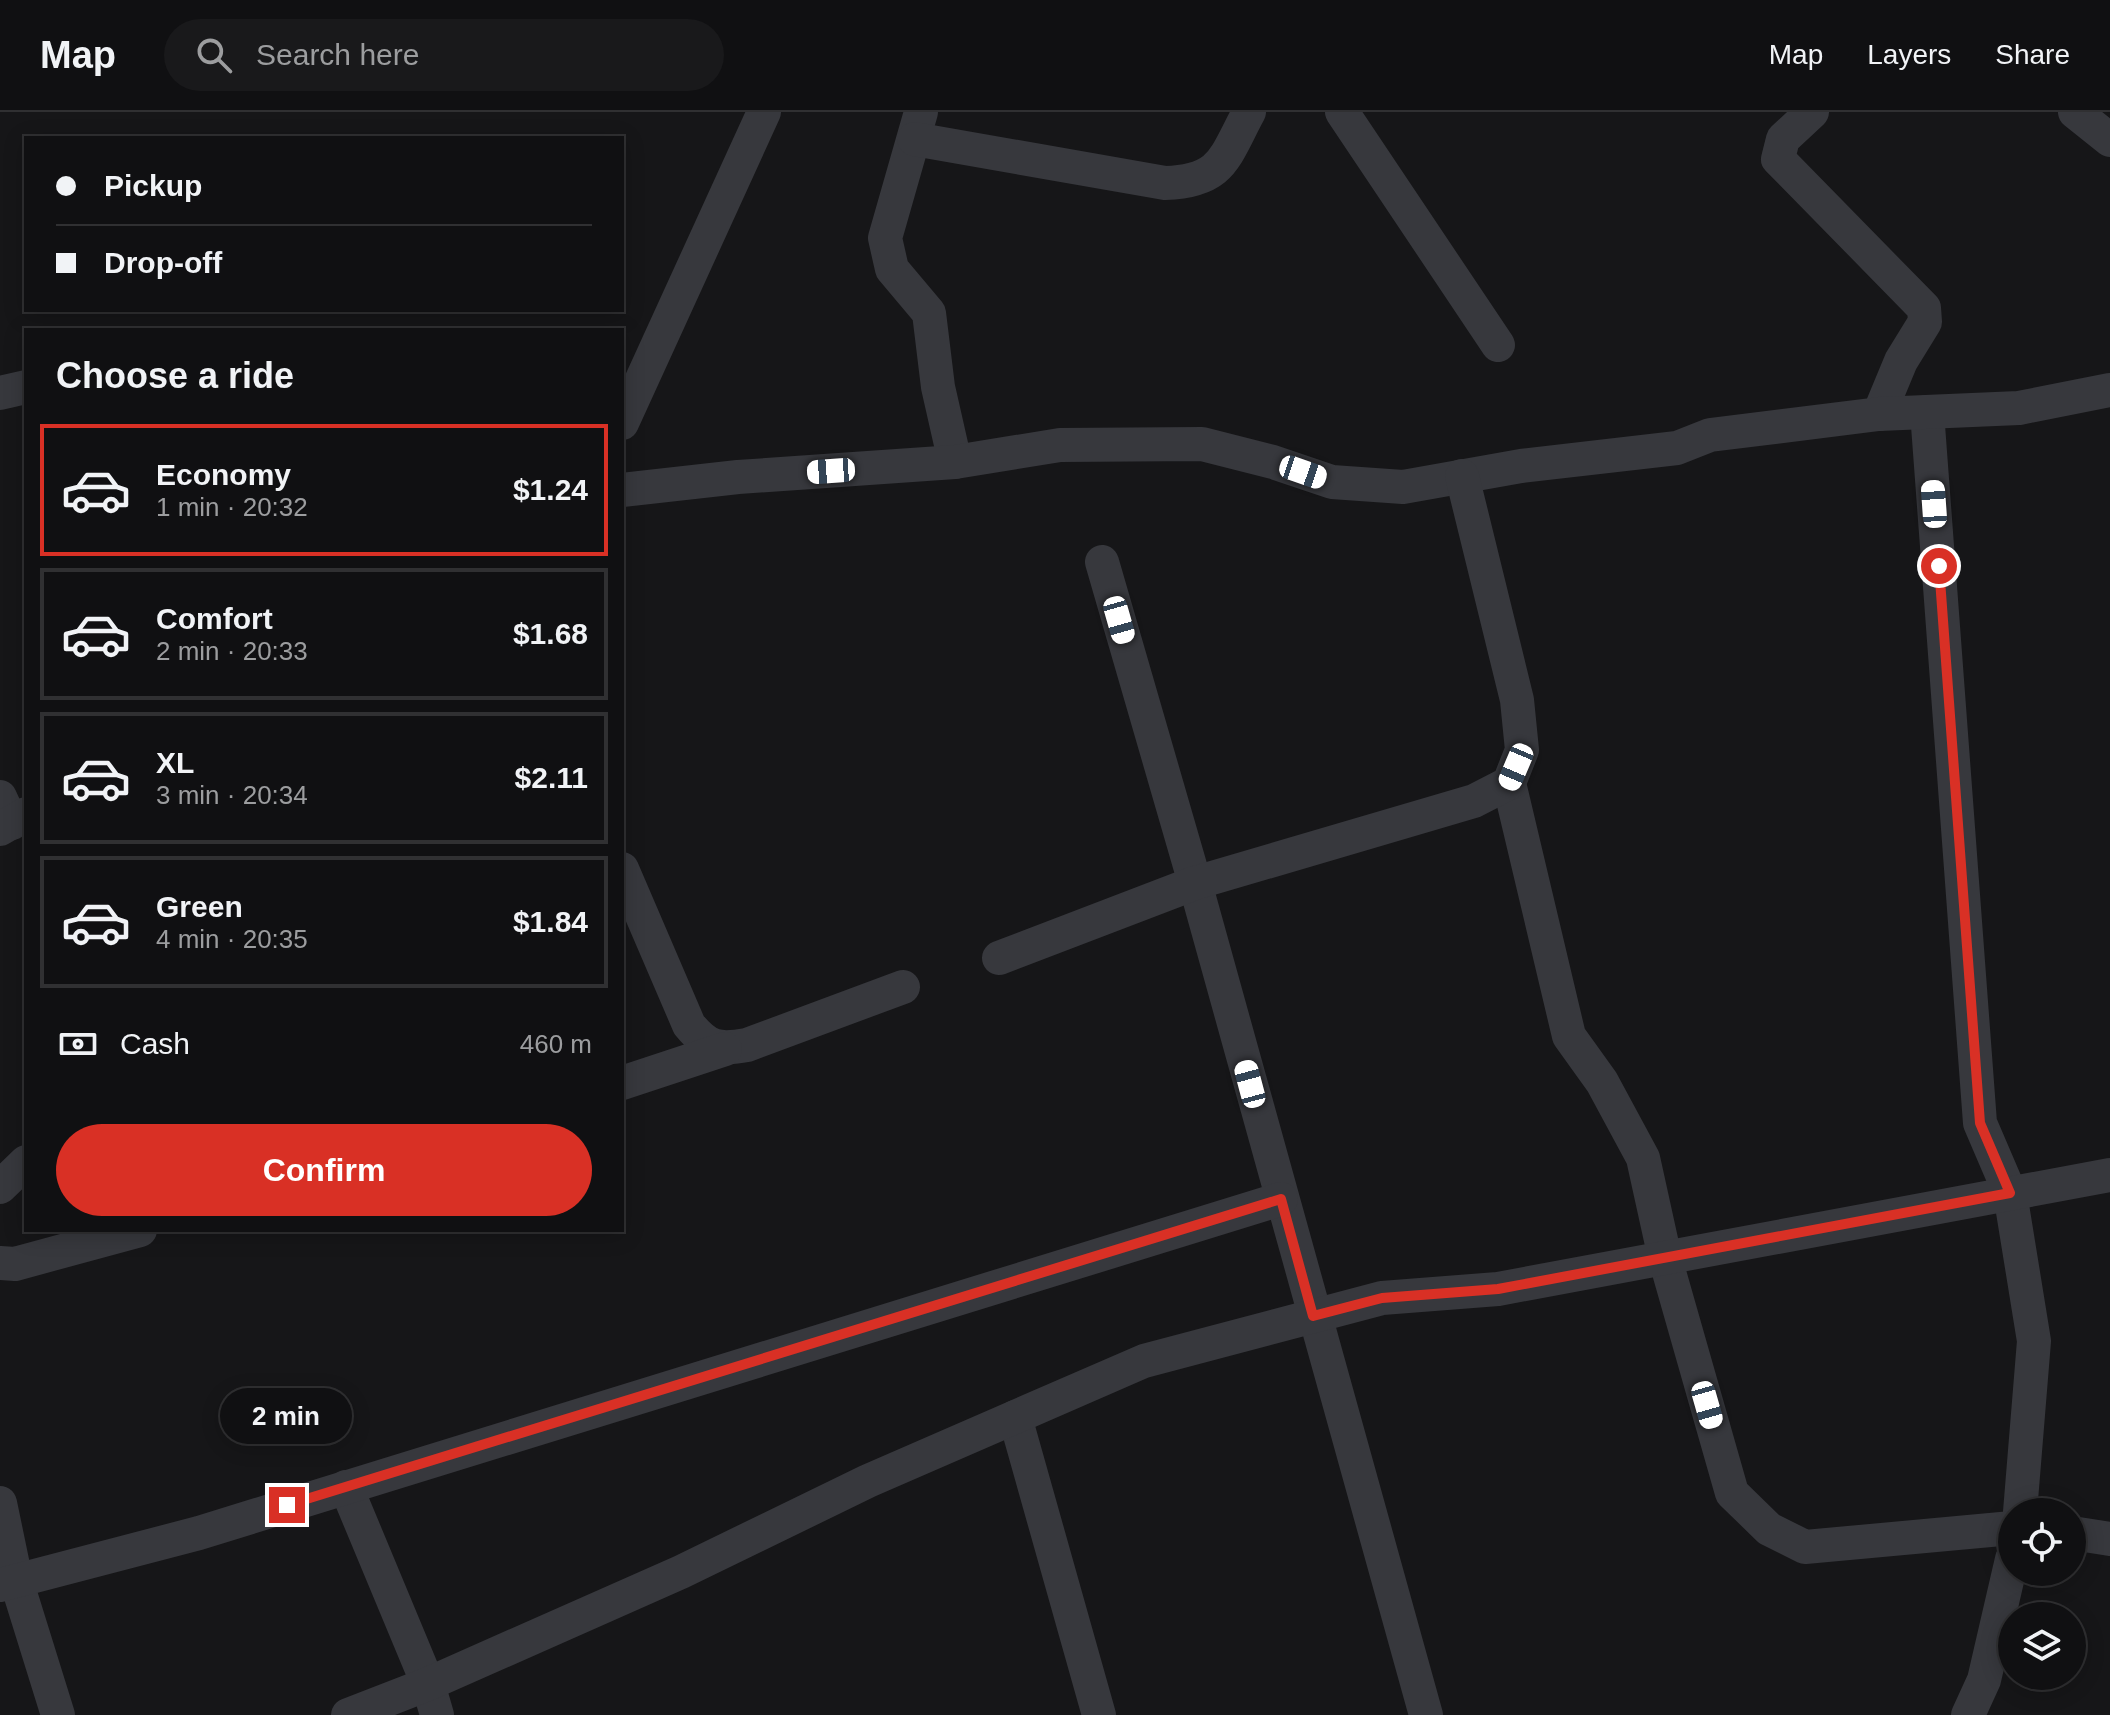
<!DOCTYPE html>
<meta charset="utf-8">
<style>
body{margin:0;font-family:Arial,sans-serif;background:#19191b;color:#f1f3f6;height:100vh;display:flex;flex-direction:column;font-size:30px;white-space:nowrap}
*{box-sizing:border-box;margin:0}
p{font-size:26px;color:#9c9d9f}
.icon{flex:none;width:44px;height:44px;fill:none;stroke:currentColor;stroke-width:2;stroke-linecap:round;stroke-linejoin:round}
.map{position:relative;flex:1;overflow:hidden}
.panel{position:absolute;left:24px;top:216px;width:600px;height:904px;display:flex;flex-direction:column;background:#101012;border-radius:0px;box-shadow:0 4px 20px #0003,0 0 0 2px #303032}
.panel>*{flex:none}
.hud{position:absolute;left:24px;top:24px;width:600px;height:176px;border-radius:0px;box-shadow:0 4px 20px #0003,0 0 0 2px #303032;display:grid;align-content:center;height:176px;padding:0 32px;background:#101012}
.fabs{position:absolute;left:1998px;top:1386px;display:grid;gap:16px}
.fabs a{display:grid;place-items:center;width:88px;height:88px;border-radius:50%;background:#101012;box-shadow:0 4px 20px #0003,0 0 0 2px #303032;font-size:40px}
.end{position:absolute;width:36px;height:36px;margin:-18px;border:10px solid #d93025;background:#fff;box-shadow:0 0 0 4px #fff}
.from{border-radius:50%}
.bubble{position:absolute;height:56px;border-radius:28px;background:#101012;box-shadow:0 4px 20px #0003,0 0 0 2px #303032;font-size:26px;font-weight:700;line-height:56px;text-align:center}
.car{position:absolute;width:24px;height:48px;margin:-24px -12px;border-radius:10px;box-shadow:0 0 6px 2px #0007;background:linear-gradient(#fff 24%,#345 0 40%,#fff 0 76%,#345 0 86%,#fff 0)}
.hud b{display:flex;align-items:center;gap:28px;height:76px;font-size:30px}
.hud b+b{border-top:2px solid #303032}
.hud i{width:20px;height:20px;background:#f1f3f6}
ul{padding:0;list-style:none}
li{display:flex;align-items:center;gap:24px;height:132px;margin:0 16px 12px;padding:0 16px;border:4px solid #303032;border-radius:0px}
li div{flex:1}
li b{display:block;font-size:30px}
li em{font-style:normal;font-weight:700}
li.active{border-color:#d93025}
li>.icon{width:72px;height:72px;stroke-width:1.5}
h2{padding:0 32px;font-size:36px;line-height:96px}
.pay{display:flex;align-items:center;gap:20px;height:88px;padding:0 32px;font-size:30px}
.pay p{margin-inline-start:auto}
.cta{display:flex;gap:16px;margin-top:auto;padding:16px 32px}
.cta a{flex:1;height:92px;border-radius:48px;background:#d93025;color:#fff;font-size:32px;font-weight:700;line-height:92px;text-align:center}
header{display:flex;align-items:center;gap:48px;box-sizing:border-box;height:112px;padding:0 40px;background:#101012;border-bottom:2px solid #303032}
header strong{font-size:38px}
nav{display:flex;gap:44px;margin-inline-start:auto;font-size:28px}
.search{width:560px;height:72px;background:#19191b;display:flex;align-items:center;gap:20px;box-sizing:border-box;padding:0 28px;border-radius:44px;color:#9c9d9f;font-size:30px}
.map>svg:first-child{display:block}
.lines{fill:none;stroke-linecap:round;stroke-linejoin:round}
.street{stroke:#37383d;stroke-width:34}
.route{stroke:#d93025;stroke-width:10}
</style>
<header>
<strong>Map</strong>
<div class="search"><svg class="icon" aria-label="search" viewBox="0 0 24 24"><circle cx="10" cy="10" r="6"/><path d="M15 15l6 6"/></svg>Search here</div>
<nav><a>Map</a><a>Layers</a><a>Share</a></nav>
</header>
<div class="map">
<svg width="2110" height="1603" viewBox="0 0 2110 1603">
<rect width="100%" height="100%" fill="#161618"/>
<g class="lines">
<g class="street">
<path d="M921,0L885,126L892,157L929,201L938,275L955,350"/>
<path d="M1342,0L1498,233"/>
<path d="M1812,0L1783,27L1778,47L1924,196L1925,210L1901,249L1879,302"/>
<path d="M2075,0L2110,28"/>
<path d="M914,27L1165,71C1223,69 1224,46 1249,0"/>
<path d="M0,281L26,275"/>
<path d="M1927,300L1980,1011L2010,1081L2034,1229L2020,1400"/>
<path d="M622,311L764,0"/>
<path d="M622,378L738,365L955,350L1060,333L1202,332L1273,350L1332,370L1403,375L1521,354L1677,336L1710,323L1879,302L2019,296L2110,278"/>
<path d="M1102,450L1195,771L1426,1603"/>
<path d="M1509,671L1569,924L1602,970L1643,1046L1665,1146L1732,1381L1769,1417L1805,1435L2012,1416"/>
<path d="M0,685L12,711"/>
<path d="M0,717L26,702"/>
<path d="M622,757L689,913C708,936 718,938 747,933L903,875"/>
<path d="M999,846L1195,771L1474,689L1509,671L1522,638L1517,588L1462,364"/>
<path d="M622,971L725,937"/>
<path d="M0,1075L26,1050"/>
<path d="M0,1151L15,1152L140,1118"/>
<path d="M1015,1305L1099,1603"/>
<path d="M346,1375L428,1572L437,1603"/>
<path d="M0,1391L16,1468L58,1603"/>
<path d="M2072,1421L2110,1427"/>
<path d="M0,1473L199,1421L1281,1087"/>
<path d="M348,1603L428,1572L681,1460L868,1369L1144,1249L1382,1186L1498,1177L2110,1063"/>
<path d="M1968,1603L1984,1568L2012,1447"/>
</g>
</g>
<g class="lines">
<path class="route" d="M287,1393L1281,1087L1313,1204L1382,1186L1498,1177L2010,1081L1980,1011L1939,454"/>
</g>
</svg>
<div class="fabs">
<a><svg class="icon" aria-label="locate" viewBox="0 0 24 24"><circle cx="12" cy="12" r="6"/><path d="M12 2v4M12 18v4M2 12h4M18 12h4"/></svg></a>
<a><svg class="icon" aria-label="layers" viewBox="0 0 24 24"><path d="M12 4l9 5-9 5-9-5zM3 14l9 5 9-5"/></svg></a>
</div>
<i class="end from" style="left:1939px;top:454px"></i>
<i class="end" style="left:287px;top:1393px"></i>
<div class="bubble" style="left:220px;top:1276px;width:132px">2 min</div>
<i class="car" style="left:831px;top:359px;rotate:266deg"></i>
<i class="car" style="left:1303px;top:360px;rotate:109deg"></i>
<i class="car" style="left:1934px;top:392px;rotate:356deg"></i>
<i class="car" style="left:1119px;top:508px;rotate:164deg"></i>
<i class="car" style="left:1516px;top:655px;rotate:203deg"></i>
<i class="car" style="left:1250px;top:972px;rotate:345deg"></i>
<i class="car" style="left:1707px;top:1293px;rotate:164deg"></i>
<div class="hud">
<b><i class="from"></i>Pickup</b>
<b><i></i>Drop-off</b>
</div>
<section class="panel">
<h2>Choose a ride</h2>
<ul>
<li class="active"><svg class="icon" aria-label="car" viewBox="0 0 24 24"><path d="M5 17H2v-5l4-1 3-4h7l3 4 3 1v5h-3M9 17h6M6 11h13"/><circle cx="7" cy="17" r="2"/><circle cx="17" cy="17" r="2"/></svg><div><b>Economy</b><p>1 min · 20:32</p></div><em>$1.24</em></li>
<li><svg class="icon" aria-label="car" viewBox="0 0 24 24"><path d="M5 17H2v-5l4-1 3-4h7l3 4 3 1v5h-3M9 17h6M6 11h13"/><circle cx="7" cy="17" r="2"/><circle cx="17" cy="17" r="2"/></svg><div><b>Comfort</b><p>2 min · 20:33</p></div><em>$1.68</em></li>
<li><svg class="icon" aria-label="car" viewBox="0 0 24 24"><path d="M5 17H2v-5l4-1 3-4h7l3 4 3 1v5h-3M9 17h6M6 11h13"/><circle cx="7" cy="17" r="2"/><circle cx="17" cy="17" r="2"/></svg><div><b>XL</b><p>3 min · 20:34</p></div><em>$2.11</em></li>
<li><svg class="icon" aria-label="car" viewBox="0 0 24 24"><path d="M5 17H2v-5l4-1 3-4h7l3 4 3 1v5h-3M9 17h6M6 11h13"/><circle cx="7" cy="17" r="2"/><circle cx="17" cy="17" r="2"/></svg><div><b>Green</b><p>4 min · 20:35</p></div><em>$1.84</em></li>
</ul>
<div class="pay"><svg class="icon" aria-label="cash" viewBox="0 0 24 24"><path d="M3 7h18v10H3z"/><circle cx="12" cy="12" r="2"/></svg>Cash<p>460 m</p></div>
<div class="cta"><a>Confirm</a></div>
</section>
</div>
